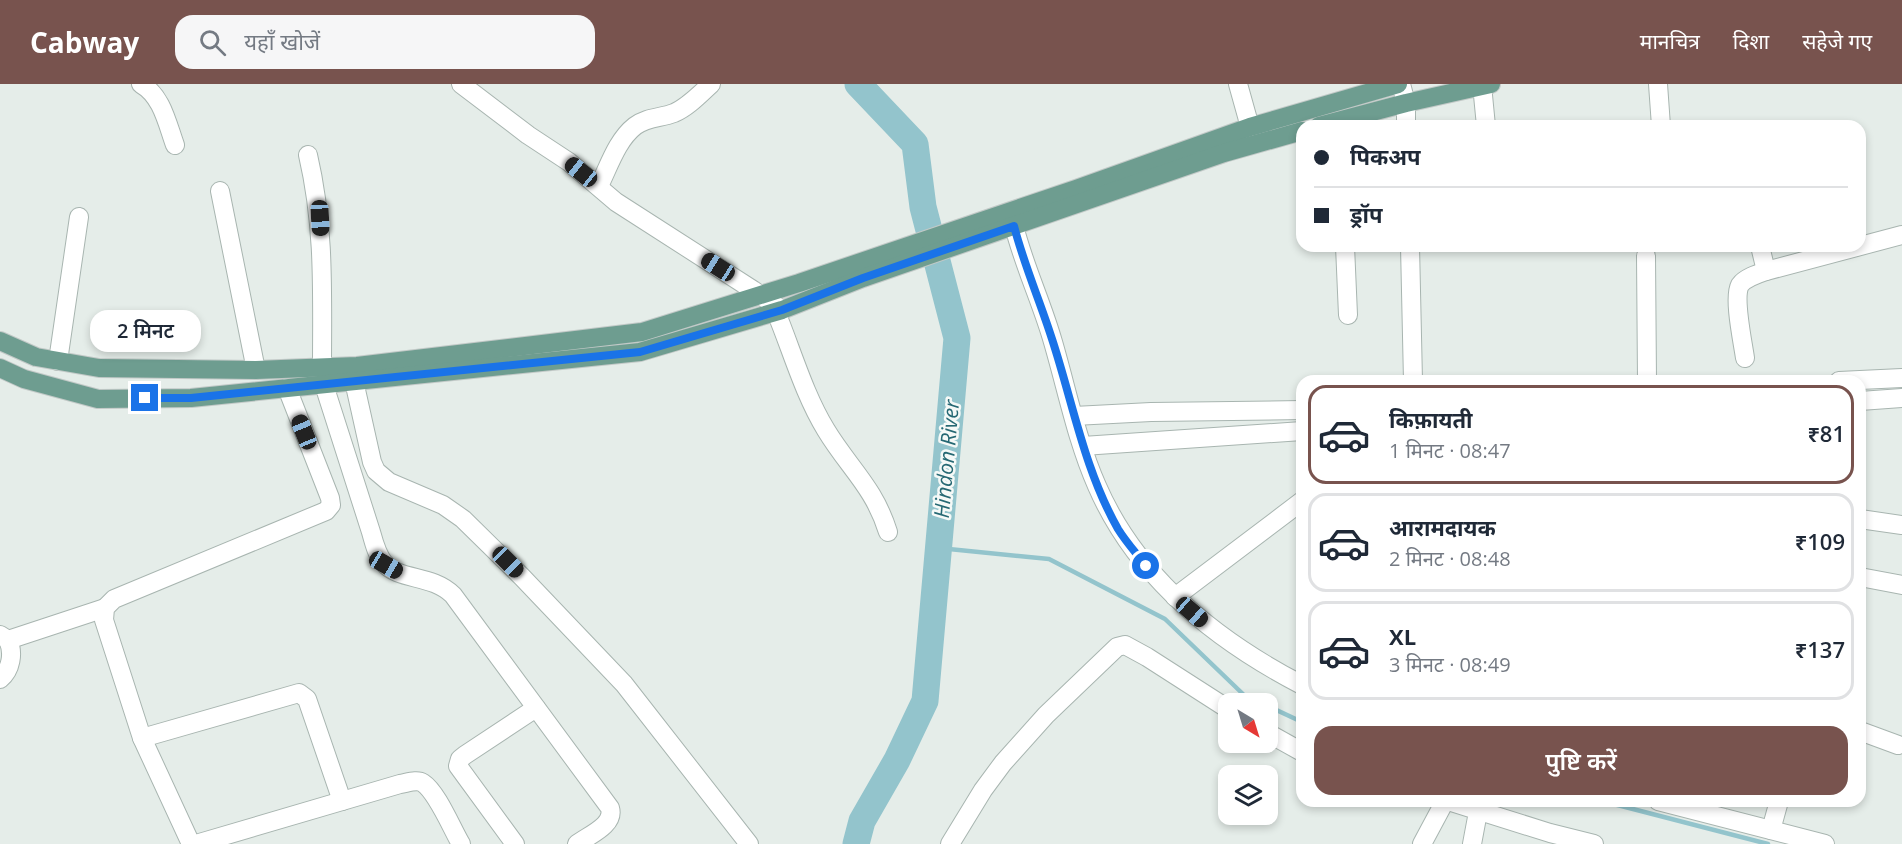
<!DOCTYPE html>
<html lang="hi">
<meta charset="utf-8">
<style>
body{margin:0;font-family:"Open Sans","Noto Sans Devanagari",sans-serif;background:#f6f6f7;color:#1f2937;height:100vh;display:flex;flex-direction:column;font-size:22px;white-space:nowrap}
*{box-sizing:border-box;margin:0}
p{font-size:20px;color:#747a83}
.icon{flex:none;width:33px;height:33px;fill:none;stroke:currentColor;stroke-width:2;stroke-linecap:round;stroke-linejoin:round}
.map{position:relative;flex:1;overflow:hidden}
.drawer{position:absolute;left:1296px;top:291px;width:570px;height:432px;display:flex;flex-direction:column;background:#fff;border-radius:18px;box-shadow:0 3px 9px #0003}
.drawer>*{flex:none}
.banner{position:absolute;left:1296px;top:36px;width:570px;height:132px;border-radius:18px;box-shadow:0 3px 9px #0003;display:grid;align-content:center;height:132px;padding:0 18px;background:#fff}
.needle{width:39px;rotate:142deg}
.tools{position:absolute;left:1218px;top:609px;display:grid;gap:12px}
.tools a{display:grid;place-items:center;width:60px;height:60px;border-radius:12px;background:#fff;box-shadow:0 3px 9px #0003;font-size:30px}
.end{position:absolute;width:27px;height:27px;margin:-14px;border:8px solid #1a73e8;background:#fff;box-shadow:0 0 0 3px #fff}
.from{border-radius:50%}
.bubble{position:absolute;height:42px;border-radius:18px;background:#fff;box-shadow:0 3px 9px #0003;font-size:20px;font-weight:600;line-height:42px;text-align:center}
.car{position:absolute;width:18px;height:36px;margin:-18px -9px;border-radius:8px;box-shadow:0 0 4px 2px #0007;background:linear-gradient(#222 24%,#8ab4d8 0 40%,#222 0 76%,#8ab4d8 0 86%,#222 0)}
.banner b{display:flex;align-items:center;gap:21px;height:57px;font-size:22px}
.banner b+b{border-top:2px solid #e0e1e3}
.banner i{width:15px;height:15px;background:#1f2937}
ul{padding:10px 0 0;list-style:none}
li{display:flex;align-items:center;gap:18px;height:99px;margin:0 12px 9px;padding:0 6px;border:3px solid #e0e1e3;border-radius:18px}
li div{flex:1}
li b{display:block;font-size:22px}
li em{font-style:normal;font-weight:600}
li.on{border-color:#78534e}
li>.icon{width:54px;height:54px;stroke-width:1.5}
.button{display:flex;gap:12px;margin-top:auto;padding:12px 18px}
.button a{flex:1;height:69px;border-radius:18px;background:#78534e;color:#fff;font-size:24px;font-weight:600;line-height:69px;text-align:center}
header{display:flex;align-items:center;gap:36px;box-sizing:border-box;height:84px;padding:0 30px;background:#78534e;color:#fff}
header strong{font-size:28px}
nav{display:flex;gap:33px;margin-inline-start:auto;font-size:21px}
.search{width:420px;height:54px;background:#f6f6f7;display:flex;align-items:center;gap:15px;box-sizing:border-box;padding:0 21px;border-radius:18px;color:#747a83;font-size:22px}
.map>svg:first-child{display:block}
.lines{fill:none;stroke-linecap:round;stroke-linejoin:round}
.stream{stroke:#93c4cc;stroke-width:4.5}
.river{stroke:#93c4cc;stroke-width:27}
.minor-casing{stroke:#a8b5b0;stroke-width:20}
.major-casing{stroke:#c2c9c7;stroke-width:20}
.minor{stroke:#fff;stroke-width:18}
.major{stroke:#6e9d90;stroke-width:18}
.route{stroke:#1a73e8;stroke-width:8}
.labels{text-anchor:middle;stroke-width:5;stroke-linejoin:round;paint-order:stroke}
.water-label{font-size:21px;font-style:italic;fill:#256873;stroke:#f5f9f7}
</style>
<header>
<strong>Cabway</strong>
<div class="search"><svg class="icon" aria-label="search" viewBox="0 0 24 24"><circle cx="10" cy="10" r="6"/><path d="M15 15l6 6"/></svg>यहाँ खोजें</div>
<nav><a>मानचित्र</a><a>दिशा</a><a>सहेजे गए</a></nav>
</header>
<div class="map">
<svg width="1902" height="760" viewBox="0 0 1902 760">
<rect width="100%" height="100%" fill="#e5ede9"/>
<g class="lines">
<g class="stream">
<path d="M939,464L1049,475L1165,535L1245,612L1261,620"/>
<path d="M1268,622L1302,638"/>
<path d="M1602,717L1768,760"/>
</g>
<path class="river" d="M856,760L862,737L897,676L925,617L957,254L923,123L915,60L858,0"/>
<defs>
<g id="minor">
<path d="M141,0C162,12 167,39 175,61"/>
<path d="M461,0L528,51L569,78L616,118L753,206L782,226"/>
<path d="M1238,0L1250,43"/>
<path d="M1401,0L1406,19V42"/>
<path d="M1658,0L1661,42"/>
<path d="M1482,1L1486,42"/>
<path d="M308,71C325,144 322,210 322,284"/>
<path d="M599,102C609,82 617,56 635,42C647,33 661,34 674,29C688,23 700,10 711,0"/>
<path d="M220,107L256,286"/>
<path d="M1014,142C1024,182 1042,219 1053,258C1067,306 1077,357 1097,402C1137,494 1215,556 1302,601"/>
<path d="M1345,162L1348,231"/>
<path d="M1410,162L1413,297"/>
<path d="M1760,162L1766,187"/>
<path d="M1646,172L1647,297"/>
<path d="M776,228C792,267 804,310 826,346C849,384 874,403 888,448"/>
<path d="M1745,274C1743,259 1733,214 1740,201C1745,194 1757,190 1766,187L1902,151"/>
<path d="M58,277L79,133"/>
<path d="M354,297L372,378L376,387L389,398L443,421L463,435L522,493L624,600L749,760"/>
<path d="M1839,297L1902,294"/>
<path d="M324,301L371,448C374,459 377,471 384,479C399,497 432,490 453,511L610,724C615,741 589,751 577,760"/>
<path d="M1860,317L1902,314"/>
<path d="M1074,332L1151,328L1302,326"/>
<path d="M1083,362L1302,347"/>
<path d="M1860,435L1902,441"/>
<path d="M1860,493L1902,501"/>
<path d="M1175,513L1302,417"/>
<path d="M0,551L8,556C14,569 11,586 0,595"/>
<path d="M8,556L105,524"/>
<path d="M1860,647L1898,661"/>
<path d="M1268,649L1302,668"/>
<path d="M142,654L299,609L307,615L342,717"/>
<path d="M1448,717L1550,749L1594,760"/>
<path d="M1658,717L1825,760"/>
<path d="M1771,746L1779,717"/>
<path d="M191,760L142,654L104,536L105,524L114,515L326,427L331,421L330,414L287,304"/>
<path d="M196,760L400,700C407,699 417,695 423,699C437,708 452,745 461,760"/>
<path d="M515,760L458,682L460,675L465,671L536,624"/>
<path d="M950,760L983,706L1003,679L1046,631L1117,563L1125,561L1147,573L1228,625"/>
<path d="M1422,760L1445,717"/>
<path d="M1472,760L1478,728"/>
</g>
<g id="major">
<path d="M1319,42L1406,19L1491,0"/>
<path d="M0,257L36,273L99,284L256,286L357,282L642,248L799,199L1076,105L1250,43L1398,0"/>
<path d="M0,284L24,295L98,315L191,314L640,268L782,226L863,194L1224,69L1302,47"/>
</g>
</defs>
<use href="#minor" class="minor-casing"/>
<use href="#major" class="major-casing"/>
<use href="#minor" class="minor"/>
<use href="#major" class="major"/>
</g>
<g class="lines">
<path class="route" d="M145,314H191L640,268L782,226L863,194L1014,142C1024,181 1040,217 1052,255C1073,319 1084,385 1118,445C1126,458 1137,470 1146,482"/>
</g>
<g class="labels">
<g class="water-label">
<text transform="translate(947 375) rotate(-85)" y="7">Hindon River</text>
</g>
</g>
</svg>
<div class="tools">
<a><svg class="needle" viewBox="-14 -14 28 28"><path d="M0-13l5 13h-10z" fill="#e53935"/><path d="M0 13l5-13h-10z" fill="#747a83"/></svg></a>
<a><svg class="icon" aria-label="layers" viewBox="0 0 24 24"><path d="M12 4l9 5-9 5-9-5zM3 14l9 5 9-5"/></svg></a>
</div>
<i class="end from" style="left:1146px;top:482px"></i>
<i class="end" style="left:145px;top:314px"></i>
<div class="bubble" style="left:90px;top:226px;width:111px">2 मिनट</div>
<i class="car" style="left:581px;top:88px;rotate:309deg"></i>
<i class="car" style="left:320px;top:134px;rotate:177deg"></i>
<i class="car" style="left:718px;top:183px;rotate:302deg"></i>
<i class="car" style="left:304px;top:348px;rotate:338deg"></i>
<i class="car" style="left:508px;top:478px;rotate:135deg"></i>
<i class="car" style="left:386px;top:481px;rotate:120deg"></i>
<i class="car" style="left:1192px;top:528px;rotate:131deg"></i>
<div class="banner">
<b><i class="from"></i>पिकअप</b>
<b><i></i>ड्रॉप</b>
</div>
<section class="drawer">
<ul>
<li class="on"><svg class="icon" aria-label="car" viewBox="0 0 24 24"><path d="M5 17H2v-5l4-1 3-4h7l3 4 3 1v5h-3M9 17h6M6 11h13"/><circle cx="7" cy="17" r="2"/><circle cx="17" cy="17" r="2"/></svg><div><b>किफ़ायती</b><p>1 मिनट · 08:47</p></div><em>₹81</em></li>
<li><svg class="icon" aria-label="car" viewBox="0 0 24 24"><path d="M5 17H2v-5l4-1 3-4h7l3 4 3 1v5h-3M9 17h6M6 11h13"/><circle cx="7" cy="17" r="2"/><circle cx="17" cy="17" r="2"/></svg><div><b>आरामदायक</b><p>2 मिनट · 08:48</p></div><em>₹109</em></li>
<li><svg class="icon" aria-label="car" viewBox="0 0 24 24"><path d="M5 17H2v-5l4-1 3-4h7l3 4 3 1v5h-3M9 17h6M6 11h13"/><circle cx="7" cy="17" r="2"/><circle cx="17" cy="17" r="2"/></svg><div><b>XL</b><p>3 मिनट · 08:49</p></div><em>₹137</em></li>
</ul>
<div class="button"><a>पुष्टि करें</a></div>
</section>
</div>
